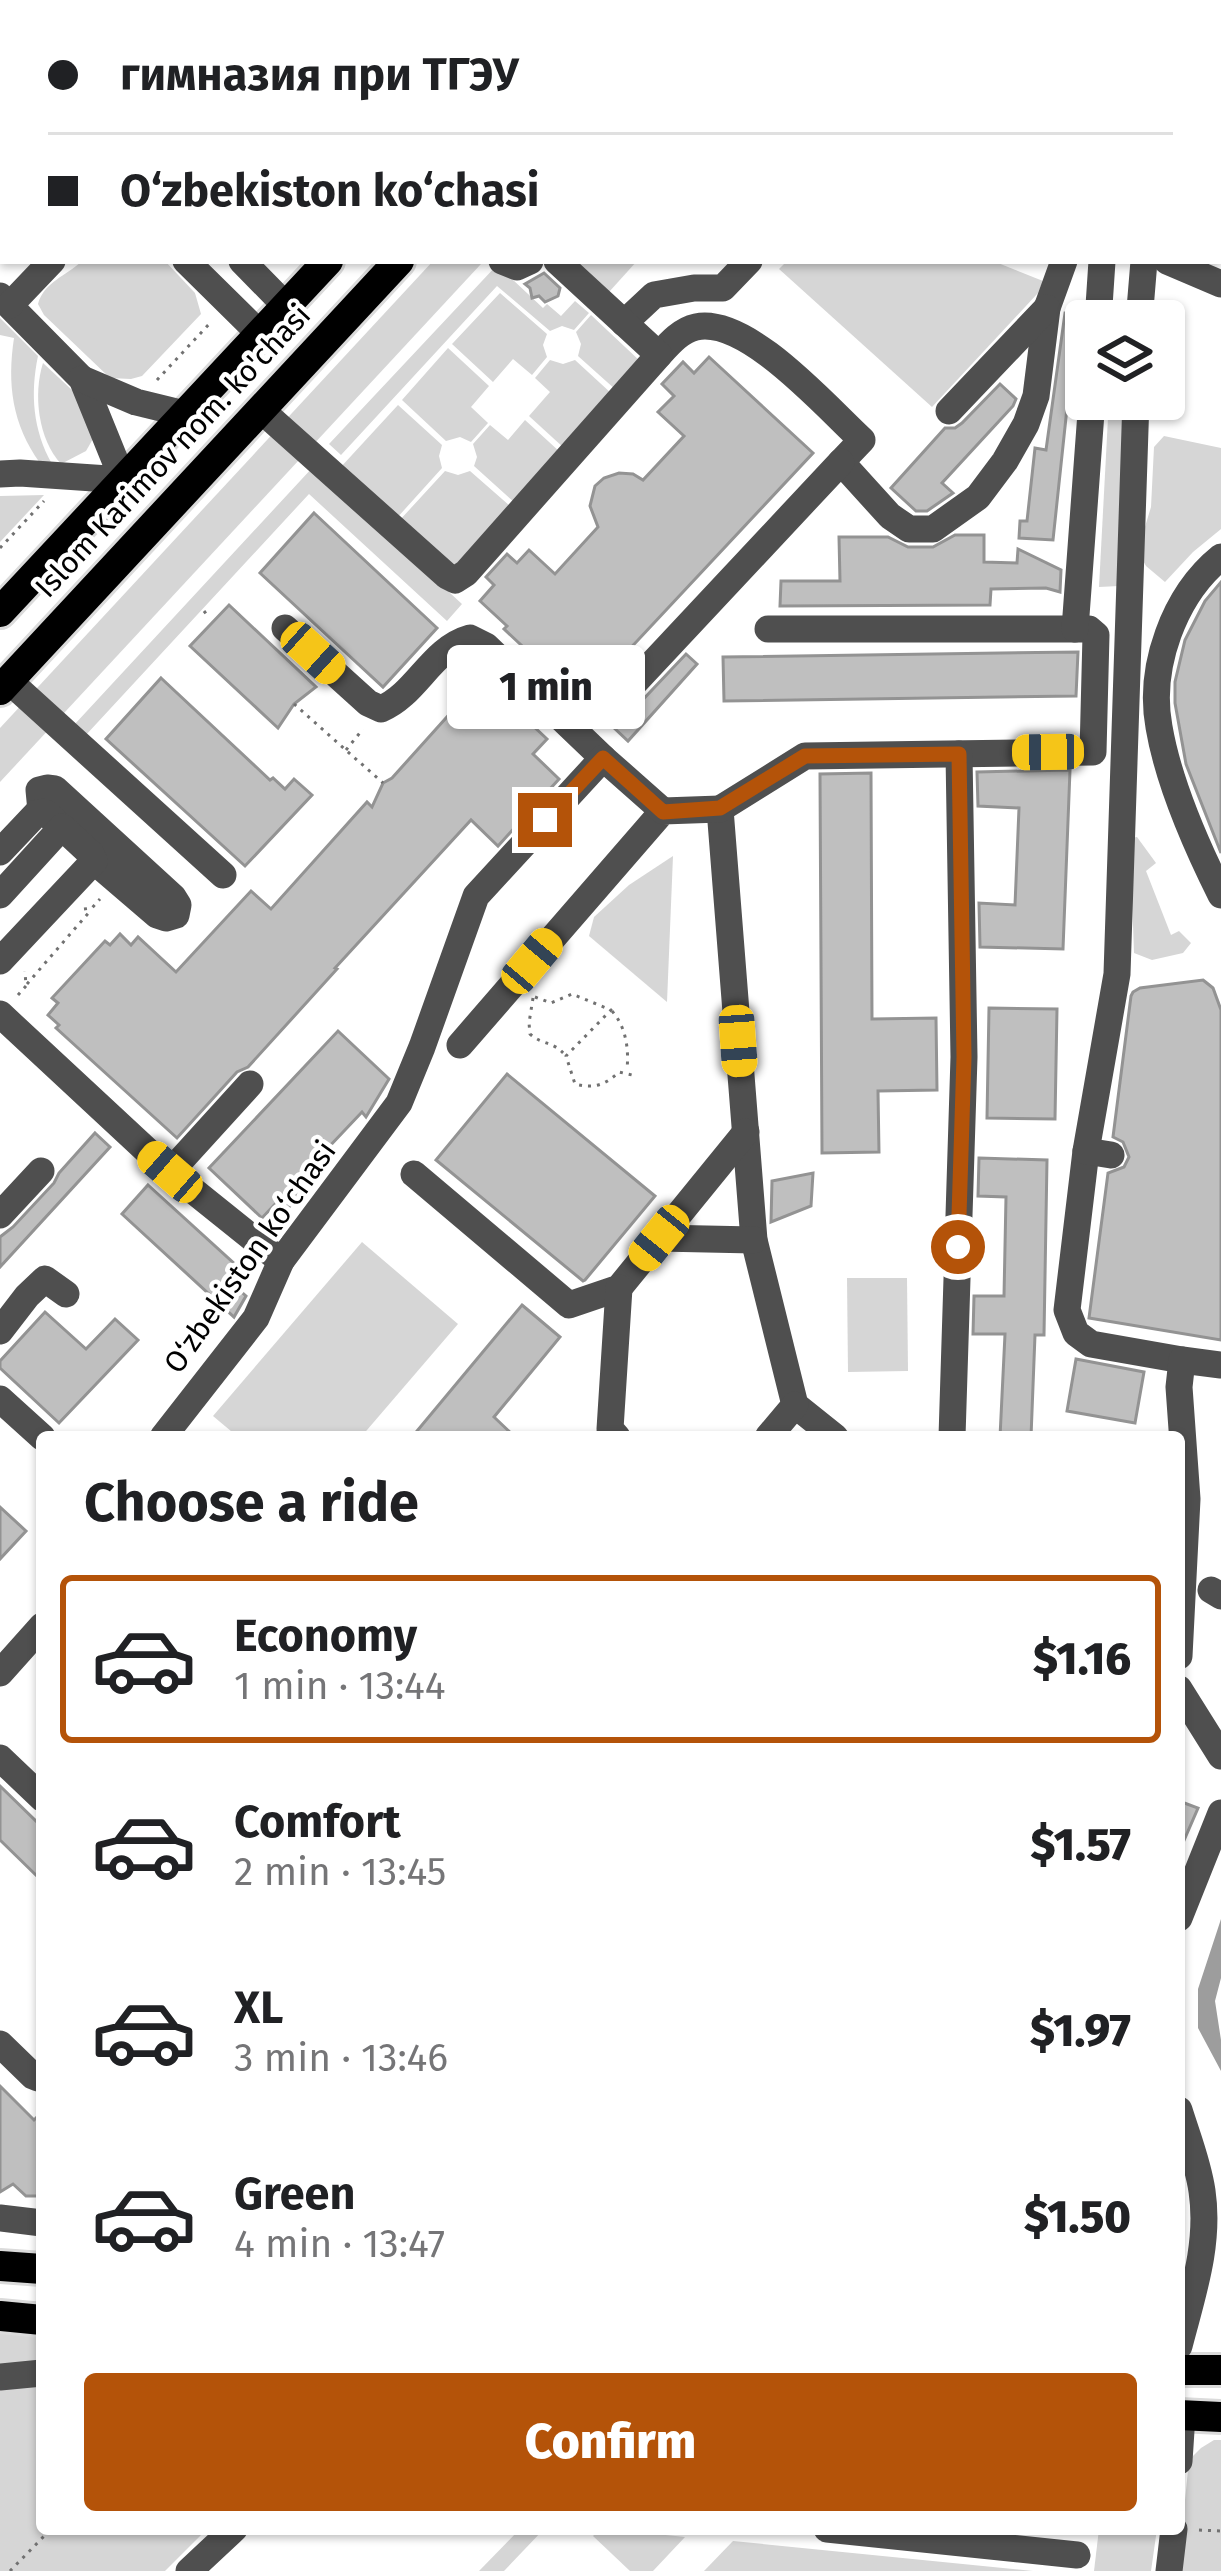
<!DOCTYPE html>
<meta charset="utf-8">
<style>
body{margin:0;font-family:"Fira Sans",sans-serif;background:#f6f6f6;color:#202124;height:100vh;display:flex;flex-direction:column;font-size:45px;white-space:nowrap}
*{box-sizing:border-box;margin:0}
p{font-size:39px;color:#757577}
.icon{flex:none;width:66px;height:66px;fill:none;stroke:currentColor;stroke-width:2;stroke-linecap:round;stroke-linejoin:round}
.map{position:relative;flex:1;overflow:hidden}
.sheet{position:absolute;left:36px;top:1431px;width:1149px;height:1104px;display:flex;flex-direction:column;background:#fff;border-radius:12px;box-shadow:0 3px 9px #0004}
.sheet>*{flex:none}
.banner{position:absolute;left:0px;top:0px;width:1221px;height:264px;box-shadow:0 3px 9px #0004;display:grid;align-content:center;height:264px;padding:0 48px;background:#fff}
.controls{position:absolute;left:1065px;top:300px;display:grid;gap:24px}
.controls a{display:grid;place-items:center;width:120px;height:120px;border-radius:12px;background:#fff;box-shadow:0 3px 9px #0004;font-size:60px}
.end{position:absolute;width:54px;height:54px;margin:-27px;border:15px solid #b45309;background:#fff;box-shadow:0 0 0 6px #fff}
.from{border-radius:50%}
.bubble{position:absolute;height:84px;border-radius:12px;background:#fff;box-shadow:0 3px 9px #0004;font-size:39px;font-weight:800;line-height:84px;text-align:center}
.car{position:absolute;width:36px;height:72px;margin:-36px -18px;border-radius:15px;box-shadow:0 0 9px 3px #0007;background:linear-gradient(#f5c518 24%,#345 0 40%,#f5c518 0 76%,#345 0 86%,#f5c518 0)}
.banner b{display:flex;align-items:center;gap:42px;height:114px;font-size:45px}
.banner b+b{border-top:3px solid #e0e0e0}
.banner i{width:30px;height:30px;background:#202124}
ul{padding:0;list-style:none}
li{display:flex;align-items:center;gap:36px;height:168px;margin:0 24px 18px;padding:0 24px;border:6px solid transparent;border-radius:12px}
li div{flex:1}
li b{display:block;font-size:45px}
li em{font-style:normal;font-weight:800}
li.selected{border-color:#b45309}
li>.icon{width:108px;height:108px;stroke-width:1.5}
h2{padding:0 48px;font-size:54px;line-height:144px}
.action{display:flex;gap:24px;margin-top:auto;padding:24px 48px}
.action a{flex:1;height:138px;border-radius:12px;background:#b45309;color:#fff;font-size:48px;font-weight:800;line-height:138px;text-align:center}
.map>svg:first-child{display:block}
.green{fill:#d6d6d6}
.water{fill:#9d9d9d}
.building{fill:#bfbfbf;stroke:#939393;stroke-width:3}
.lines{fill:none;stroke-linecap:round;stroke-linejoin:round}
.major-casing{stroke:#dbdbdb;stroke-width:36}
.path{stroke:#717171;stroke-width:3;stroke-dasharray:3 6;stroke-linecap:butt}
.minor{stroke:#4f4f4f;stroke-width:27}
.major{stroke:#000;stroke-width:30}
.route{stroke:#b45309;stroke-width:15}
.labels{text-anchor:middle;stroke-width:9;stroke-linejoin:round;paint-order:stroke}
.street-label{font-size:30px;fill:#000;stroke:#fff}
</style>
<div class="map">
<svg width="1221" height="2571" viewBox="0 0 1221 2571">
<rect width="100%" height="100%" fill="#fff"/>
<g class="green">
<path d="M82,261H165L195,293L201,314L142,376L131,379L110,378L44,315L38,304C44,282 66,276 82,261Z"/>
<path d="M433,261H477L481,264L0,782V728Z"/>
<path d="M574,261H637L609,292Z"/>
<path d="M787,261H993L1043,281L1038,293L932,407L779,269Z"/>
<path d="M497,265L543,308L547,304L561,316L575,301L589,313L574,330L562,326L550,331L497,286L341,455L329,444Z"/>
<path d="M500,293L547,334L543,345L547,357L532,375L513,359L493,382L452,344Z"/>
<path d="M591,315L641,362L616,390L578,356L581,344L576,332Z"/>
<path d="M0,318L38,356C30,394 33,430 52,464L40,463C12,424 7,384 14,338L0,335Z"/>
<path d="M448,348L489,386L471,407L488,423L471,442L460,437L446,441L402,400Z"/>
<path d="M550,360L563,364L575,360L612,394L564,448L529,416L550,392L535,378Z"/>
<path d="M43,363L87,404L94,437L86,451L61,464C38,439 33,394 43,363Z"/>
<path d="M1109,399H1123L1119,586L1099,587Z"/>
<path d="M398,405L442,445L439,456L442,468L396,519L340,468Z"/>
<path d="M525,420L560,452L515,503L474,466L477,457L473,444L490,425L508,440Z"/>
<path d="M1164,436L1221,448V529L1193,552L1165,582L1146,566L1141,557V540L1151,507L1154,447Z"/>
<path d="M313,467L462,604L447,621L309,494L85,736L74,725Z"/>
<path d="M445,471L458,475L470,471L511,507L452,571L399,521Z"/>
<path d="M44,495L0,542V496Z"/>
<path d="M1137,837L1156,863L1146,871L1171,935L1179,931L1191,943L1183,953L1152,960L1134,953L1130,838Z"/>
<path d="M673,856L667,1002L589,936L594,917L629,885Z"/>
<path d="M362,1242L458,1324L361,1437H238L213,1416Z"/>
<path d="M907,1278L908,1371L848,1372L847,1278Z"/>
<path d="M0,2333L42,2337V2529H207L165,2571H0Z"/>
<path d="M1214,2440H1221V2571H1178L1189,2460L1201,2448Z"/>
<path d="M520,2529H544L504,2571H479Z"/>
<path d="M600,2529H608L685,2537L653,2571H630L593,2536Z"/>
<path d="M1099,2529H1157L1151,2571H1094Z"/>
<path d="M733,2541L1033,2571H704Z"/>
</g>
<path class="water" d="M1221,1919V1978L1215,2001L1221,2040V2071L1198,2028V1989Z"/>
<g class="building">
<path d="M544,273L560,288L558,296L545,302L539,296L532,298L530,288L525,284Z"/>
<path d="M1065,313L1077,314L1053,540L1019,538L1020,521H1027L1035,448L1046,450Z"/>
<path d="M709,357L813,453L581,701L504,629L507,626L480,601L494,585L486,577L507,554L517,563L529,550L555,574L598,527L590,506L595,486L604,478L619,473L633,474L643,480L684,436L658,412L674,396L662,384L683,362L694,373Z"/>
<path d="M1000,384L1016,399L1013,406L942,483L953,493L927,511H916L891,488L945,428H955L962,423Z"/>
<path d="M314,513L437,628L383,687L260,573Z"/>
<path d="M955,535H984V562L1017,563L1018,549L1061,570L1060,592L1046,588L991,589L990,605L780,606L781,581H840L839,537H888L908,547H933Z"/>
<path d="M1221,582V853L1186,764L1175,703V682L1185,640L1205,601Z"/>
<path d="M229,605L316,687L294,704L278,728L190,646Z"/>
<path d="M1078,652L1076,696L724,701L723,657Z"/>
<path d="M686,654L697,664L628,741L612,726L622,715L634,709Z"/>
<path d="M161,678L270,780L273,778L285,789L294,779L312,795L245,866L106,739Z"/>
<path d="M482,678L547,739L533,754L559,779L498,846L471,820L335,968L337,969L248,1067L237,1072L177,1138L56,1028L59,1025L48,1015L58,1003L52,998L105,941L110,945L120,934L131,945L138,937L176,972L251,891L271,909L367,802L372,807L383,783L392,778Z"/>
<path d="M1070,770L1063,949L980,947L979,903L1015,905L1019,808L978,806L977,772Z"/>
<path d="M871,773L872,1019L936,1018L937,1090L878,1091L879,1152L822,1153L820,774Z"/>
<path d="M1203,980L1213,988L1221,1010V1340L1089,1318L1108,1173L1124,1167L1129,1157L1123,1142L1113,1137L1131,996L1133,992L1140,988Z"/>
<path d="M989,1008L1057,1009L1055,1119L987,1118Z"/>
<path d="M338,1031L389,1079L366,1117L362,1112L291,1187L300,1196L286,1210L277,1202L262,1218L209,1168Z"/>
<path d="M507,1074L655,1196L585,1280L583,1281L436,1160Z"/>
<path d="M95,1133L110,1147L0,1267V1237L13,1227L54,1183L59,1173Z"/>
<path d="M979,1158L1047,1160L1044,1335H1035L1031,1437H1000L1005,1334H973L974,1296H1004L1006,1197L978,1196Z"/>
<path d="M813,1173L811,1206L771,1222L772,1181Z"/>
<path d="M148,1185L248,1276L237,1288L246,1296L234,1317L122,1214Z"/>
<path d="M522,1305L560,1337L494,1417L515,1437H412Z"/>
<path d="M45,1312L86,1349L115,1319L138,1340L59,1423L0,1368V1361Z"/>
<path d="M1076,1359L1144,1372L1135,1423L1067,1411Z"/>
<path d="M0,1507L26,1531L0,1559Z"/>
<path d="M0,1786L42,1827V1881L0,1840Z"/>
<path d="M1179,1801L1198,1808L1179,1852Z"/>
<path d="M0,2086L34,2120L42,2112V2196H26L13,2184L0,2192Z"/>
</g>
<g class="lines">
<defs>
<g id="major">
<path d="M914,0L917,3"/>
<path d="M999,0L1002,3"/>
<path d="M570,3L573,0"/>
<path d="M640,3L643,0"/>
<path d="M1218,192L1221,193"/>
<path d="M1218,244L1221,245"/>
<path d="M0,612L328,261"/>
<path d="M0,690L399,261"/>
<path d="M0,2266L42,2269"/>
<path d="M0,2316L42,2320"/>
<path d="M1179,2370H1221"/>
<path d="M1179,2415L1221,2417"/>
</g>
</defs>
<use href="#major" class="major-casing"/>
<g class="path">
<path d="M158,3L161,0"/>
<path d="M495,3L498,0"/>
<path d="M157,380L212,321"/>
<path d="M0,548L44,501"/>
<path d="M204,611L207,615"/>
<path d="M294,704L383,783"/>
<path d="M346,750L363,729"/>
<path d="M84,909L92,908L100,899"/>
<path d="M27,984L91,910"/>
<path d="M18,995L26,986L25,971"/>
<path d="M535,997L551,1003L572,994L611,1010L566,1056L575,1084C594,1089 605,1085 619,1072L632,1075"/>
<path d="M533,998L529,1023L530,1034C544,1046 552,1040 566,1056"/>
<path d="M612,1011C626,1027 629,1049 627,1069"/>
<path d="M1199,2530L1221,2531"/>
<path d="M10,2571L51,2529"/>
</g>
<g class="minor">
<path d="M1116,0L1119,3"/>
<path d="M1034,3L1037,0"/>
<path d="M0,16L3,19"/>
<path d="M1218,59L1221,61"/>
<path d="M186,261L260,334"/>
<path d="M242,261L286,306"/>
<path d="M502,261L517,267L530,261"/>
<path d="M1167,261L1221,284"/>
<path d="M0,296L82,379L123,480L20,473L0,474"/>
<path d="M10,305L52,261"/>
<path d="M1098,321L1102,261"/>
<path d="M1139,321L1144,261"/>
<path d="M624,323L654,295L694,288H723L749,261"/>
<path d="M659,355C669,344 681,330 696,327C747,316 826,407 862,440L841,462L890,516L909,529H933L978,497L1005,461L1026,424L1036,396L1047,308L1064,261"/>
<path d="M82,379L136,402L185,414"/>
<path d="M261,410L447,576L455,580L466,573L659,355L557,261"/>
<path d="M949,411L1047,308"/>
<path d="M1221,557C1174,595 1148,667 1159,727C1168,780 1197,847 1221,895"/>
<path d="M285,628L368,703L381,709C417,694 431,649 470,638L486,646L603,758"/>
<path d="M768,629H1089L1096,635L1093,752L805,756L720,809L754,1240L795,1405L835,1437"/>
<path d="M1075,629L1092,399"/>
<path d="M9,681L223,875"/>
<path d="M621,697L841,462"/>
<path d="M41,811L39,790L47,788L55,789L173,897L178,905L176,915L166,918L157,915L94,861"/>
<path d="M0,852L37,813L44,812L54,820"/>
<path d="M0,895L62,827L91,854L94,861L0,961"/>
<path d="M0,1014L170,1172L281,1261"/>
<path d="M460,1045L663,811L720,809"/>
<path d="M1086,1151L1067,1310L1076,1333L1091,1344L1182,1360"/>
<path d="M1111,1155L1086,1151L1117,974L1136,399"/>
<path d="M170,1172L250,1084"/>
<path d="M414,1174L569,1305L619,1288L746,1132"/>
<path d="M0,1215L41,1171"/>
<path d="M659,1238L754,1240"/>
<path d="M0,1331L27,1296L45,1279L66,1294"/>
<path d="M0,1399L42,1437"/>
<path d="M163,1437L256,1318L281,1261L399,1103L422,1047L476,896L603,758L663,811"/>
<path d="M617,1437L610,1429L619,1288"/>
<path d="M768,1437L795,1405"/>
<path d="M952,1437L964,1057L959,754"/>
<path d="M1211,1590L1221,1596"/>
<path d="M1179,1656L1187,1499L1179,1387L1182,1360L1221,1365"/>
<path d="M0,1673L42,1626"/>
<path d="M1179,1689L1221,1756"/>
<path d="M0,1758L42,1798"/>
<path d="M1179,1918L1221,1813"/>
<path d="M0,2044L33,2076L38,2078L42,2077"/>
<path d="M1179,2110C1187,2136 1198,2163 1202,2191C1210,2245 1192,2295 1179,2346"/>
<path d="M0,2218L42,2223"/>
<path d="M0,2377L42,2373"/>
<path d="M1179,2461L1182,2415"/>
<path d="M827,2529L1077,2555"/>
<path d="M189,2571L234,2529"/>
<path d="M1169,2571L1174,2529"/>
</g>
<use href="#major" class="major"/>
</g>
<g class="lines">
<path class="route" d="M545,820L603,758L663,812L720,808L805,756L959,754L964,1057L958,1247"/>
</g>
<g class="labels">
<g class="street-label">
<text transform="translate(173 451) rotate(-47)" y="10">Islom Karimov nom. ko'chasi</text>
<text transform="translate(250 1257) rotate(-55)" y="10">O‘zbekiston ko‘chasi</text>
</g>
</g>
</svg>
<div class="controls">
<a><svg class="icon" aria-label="layers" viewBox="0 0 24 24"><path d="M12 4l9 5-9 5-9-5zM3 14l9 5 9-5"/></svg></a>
</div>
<i class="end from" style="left:958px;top:1247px"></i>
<i class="end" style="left:545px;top:820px"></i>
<div class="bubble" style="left:447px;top:645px;width:198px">1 min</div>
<i class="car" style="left:313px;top:653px;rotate:132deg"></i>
<i class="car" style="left:1048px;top:752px;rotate:269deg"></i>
<i class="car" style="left:532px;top:961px;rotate:40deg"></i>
<i class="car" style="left:738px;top:1041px;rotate:176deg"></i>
<i class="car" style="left:170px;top:1172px;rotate:311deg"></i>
<i class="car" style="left:659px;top:1238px;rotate:219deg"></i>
<div class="banner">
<b><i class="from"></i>гимназия при ТГЭУ</b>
<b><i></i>O‘zbekiston ko‘chasi</b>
</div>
<section class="sheet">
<h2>Choose a ride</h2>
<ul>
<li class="selected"><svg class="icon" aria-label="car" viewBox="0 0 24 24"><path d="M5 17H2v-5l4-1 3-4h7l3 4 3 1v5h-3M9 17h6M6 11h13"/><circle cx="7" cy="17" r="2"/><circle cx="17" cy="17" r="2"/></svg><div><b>Economy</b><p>1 min · 13:44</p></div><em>$1.16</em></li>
<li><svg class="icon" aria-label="car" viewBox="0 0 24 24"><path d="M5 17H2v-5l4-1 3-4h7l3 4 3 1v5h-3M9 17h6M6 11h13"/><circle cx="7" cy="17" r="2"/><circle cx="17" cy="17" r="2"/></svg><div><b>Comfort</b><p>2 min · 13:45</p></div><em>$1.57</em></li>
<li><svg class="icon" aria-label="car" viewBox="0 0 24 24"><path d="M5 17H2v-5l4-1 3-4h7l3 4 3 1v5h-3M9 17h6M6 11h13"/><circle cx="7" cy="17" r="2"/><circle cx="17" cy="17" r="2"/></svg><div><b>XL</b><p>3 min · 13:46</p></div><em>$1.97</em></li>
<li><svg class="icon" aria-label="car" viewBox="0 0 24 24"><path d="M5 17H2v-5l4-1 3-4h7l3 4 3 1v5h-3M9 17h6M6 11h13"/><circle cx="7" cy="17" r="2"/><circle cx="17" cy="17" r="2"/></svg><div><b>Green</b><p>4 min · 13:47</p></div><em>$1.50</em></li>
</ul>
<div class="action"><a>Confirm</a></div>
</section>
</div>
